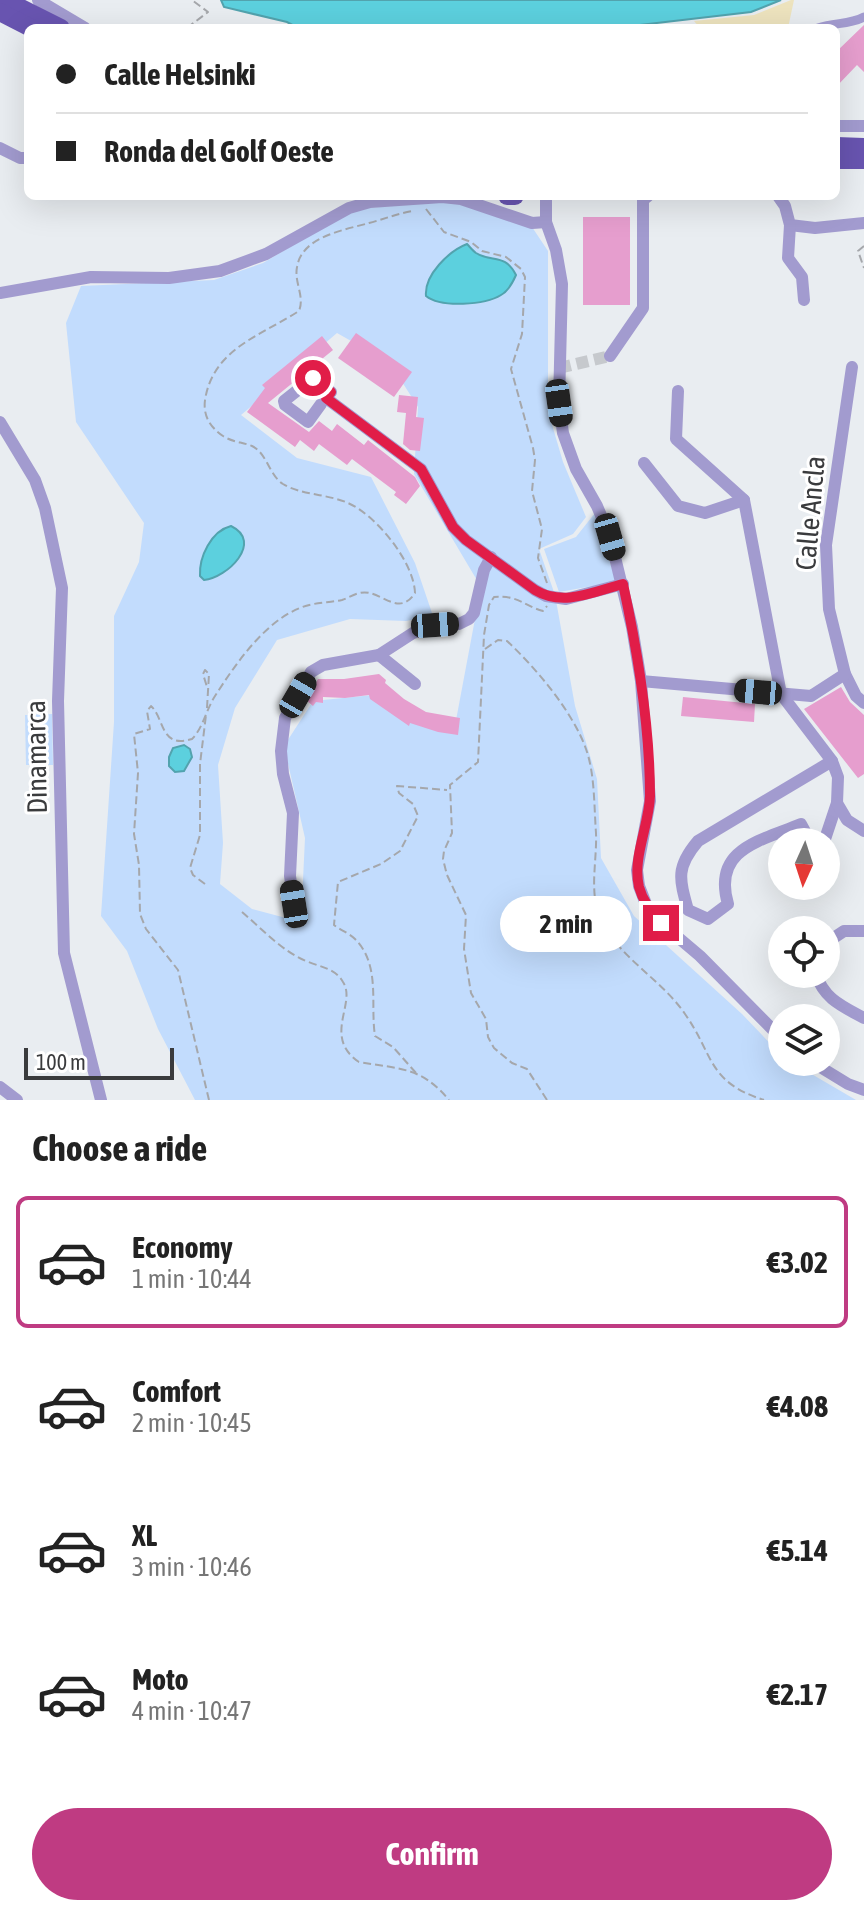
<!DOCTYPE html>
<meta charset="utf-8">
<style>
body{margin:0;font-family:"Asap Condensed",sans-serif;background:#f6f6f6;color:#222;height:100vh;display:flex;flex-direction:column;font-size:30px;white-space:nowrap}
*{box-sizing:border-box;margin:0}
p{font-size:26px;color:#767676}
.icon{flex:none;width:44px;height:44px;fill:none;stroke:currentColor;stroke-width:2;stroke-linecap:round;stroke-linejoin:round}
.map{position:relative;height:1100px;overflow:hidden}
.sheet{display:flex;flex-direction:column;background:#fff;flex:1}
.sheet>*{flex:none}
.banner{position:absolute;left:24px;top:24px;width:816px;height:176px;border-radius:12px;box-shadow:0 8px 32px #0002;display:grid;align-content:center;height:176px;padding:0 32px;background:#fff}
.needle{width:52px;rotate:183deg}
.controls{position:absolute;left:768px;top:828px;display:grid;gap:16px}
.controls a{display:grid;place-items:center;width:72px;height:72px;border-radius:50%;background:#fff;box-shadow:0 8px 32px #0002;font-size:40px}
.scale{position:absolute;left:24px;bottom:20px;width:150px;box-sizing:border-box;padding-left:8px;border:4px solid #3a3b3d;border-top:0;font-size:22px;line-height:28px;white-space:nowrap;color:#3a3b3d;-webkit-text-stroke:6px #fff;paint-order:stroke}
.end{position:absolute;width:36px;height:36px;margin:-18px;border:10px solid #e11d48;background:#fff;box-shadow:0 0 0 4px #fff}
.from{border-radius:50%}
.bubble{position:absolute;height:56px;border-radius:28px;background:#fff;box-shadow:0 8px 32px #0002;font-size:26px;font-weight:700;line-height:56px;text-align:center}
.car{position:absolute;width:24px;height:48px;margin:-24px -12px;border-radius:10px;box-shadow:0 0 6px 2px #0007;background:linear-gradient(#222 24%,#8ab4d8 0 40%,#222 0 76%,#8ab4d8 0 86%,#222 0)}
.banner b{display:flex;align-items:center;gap:28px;height:76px;font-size:30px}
.banner b+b{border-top:2px solid #e0e0e0}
.banner i{width:20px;height:20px;background:#222}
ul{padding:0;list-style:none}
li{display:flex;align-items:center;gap:24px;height:132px;margin:0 16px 12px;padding:0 16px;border:4px solid transparent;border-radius:12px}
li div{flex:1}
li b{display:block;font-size:30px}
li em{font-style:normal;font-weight:700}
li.current{border-color:#bf3b82}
li>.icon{width:72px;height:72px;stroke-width:1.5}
h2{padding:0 32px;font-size:36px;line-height:96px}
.action{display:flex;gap:16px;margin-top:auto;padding:16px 32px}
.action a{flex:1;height:92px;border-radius:48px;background:#bf3b82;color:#fff;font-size:32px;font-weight:700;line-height:92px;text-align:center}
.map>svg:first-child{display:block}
.green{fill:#c2dcfd;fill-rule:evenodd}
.sand{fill:#ede3be}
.water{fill:#5cd0de;stroke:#52a3ae;stroke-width:2}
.building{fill:#e69ece}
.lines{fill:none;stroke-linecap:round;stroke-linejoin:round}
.minor-tunnel{stroke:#c6c9cd;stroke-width:12;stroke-dasharray:12 6;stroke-linecap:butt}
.path{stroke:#a5a7ab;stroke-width:2;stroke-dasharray:8 4;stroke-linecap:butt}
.pedestrian{stroke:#a29bcf;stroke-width:9}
.minor{stroke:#a29bcf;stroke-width:12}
.primary{stroke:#6854b0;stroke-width:18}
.route{stroke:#e11d48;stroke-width:10}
.labels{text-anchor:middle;stroke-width:6;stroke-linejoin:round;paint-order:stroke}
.street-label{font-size:28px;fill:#3a3b3d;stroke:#fff}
</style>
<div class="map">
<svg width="864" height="1100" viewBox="0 0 864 1100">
<rect width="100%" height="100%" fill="#e9edf1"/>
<g class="green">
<path d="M455,201L532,227L548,251V411L563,462L586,517L573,534L539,549L555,595L575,706L597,779L601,858L634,916L742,1014L782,1056V1062H791L856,1100H195L158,1029L127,951L101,916L114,722V616L139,562L144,523L76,422L66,323L81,286L214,280L263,263L354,209ZM337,333L390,363L418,407L414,474L481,587L454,731L373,695L313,701L284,746L305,838L301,922L252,909L220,884L223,843L218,765L235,708L277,640L350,619L406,621L433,616L415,563L371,477L297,458L241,415Z"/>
<path d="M595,513L616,582L559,592L544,549L576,537Z"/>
<path d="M52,714L53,765H26L25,715Z"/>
</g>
<path class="sand" d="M791,0H794L788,28H700L694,21L754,15Z"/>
<g class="water">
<path d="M221,0H781L751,12L614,28H298L287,22L224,7Z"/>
<path d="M467,244C470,247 473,251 476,253C492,263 505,253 516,275C513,282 508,291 501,295C485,305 441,308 426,296C424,275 449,251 467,244Z"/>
<path d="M231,526C264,542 227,578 204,580L200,576C199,557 211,531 231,526Z"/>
<path d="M184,745L190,749L192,757L184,771L175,772L169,766V757L173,748Z"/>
</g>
<g class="building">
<path d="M864,25V72L857,65L836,87V52Z"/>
<rect x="583" y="217" width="47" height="88"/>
<path d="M356,333L412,372L394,397L338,358Z"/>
<path d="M322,336L333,350L268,403L309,432L319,421L332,431L337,424L364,445L368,440L415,477L420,486L406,504L394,495L396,492L352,459L347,465L319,444L314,451L300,440L295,447L247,412L265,388L262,385Z"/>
<path d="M399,395L418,397L416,417L424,418L420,451L410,450L403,444L406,413L397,412Z"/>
<path d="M379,674L386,680L385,683L404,699L426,712L460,718L458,735L438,732L410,723L409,726L370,699L369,695L345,698L323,697V703L316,702L313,706L306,700L318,679H344Z"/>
<path d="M841,687L850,702L864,715V774L858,778L804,709Z"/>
<path d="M683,697L755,704L754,722L681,716Z"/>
</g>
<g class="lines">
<path class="minor-tunnel" d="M559,368L610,356"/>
<g class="path">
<path d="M187,28L208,12L192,0"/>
<path d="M426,209L444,232L471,242L482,251L506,257L521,269L525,277L522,334L511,369L533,448L535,460L532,491L542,529L538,558L547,583"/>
<path d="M864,246L858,251L864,268"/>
<path d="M485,649L498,640L507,641C536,668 573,712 586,749C595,774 594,807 596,833C597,860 590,887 598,912C613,955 660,977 685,1014C714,1055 707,1082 764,1100"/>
<path d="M207,708L209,674L205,670L203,674L207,687"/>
<path d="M205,884L193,875L190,868L200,835V764L206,715"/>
<path d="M242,912C262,929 282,951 306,961C320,967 335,968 343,982C357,1003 322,1037 359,1062C398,1069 421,1066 449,1100"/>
<path d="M416,1073L393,1047L375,1036C370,1004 381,965 355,939C349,933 340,930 334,925L338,882L381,864L400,851L418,816L413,804L399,793L397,786L447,790"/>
<path d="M209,1100L178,970L146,929L140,914L139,865L134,834L138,773L134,734L150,729L147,711L151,706C165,719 160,749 192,739C203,728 206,710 215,696C235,665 264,622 300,608C314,602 328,603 342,600C348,598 354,594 360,593C380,588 398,619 415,593C414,562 376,515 348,503C328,494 301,495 283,484C269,475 267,453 252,446C242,442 232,442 223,436C210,427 203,416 205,400C213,349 260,336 299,311C305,296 294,283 297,267C302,236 345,230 369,223C384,219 397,214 412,211"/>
<path d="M547,1100L527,1069L512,1063L494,1048L488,1037L486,1019L471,993L464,949L466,915L447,875L443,859L444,851L452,833L450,785L478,762L484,635L489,605L494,597C519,595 524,606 543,611L547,606"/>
</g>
<path class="pedestrian" d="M818,28C835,22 849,25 864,17"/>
<g class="minor">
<path d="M38,0L85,28"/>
<path d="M836,126H864"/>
<path d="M0,148L20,158H28"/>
<path d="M546,196V222L556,250L562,284L559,403L563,433L576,469L597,506L610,537L632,627L641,681L650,801L637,870L639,886L646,904L661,923L700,956L782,1039"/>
<path d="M778,196L785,206L790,225L815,228L864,223"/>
<path d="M790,225L788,258L802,277L804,300"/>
<path d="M0,293L91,277L169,278L220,271L266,254L349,208L370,202L442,197L461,199L532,223L546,222"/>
<path d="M610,356L643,308V200L648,196"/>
<path d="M852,367L826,545L829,609L845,674L856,696L864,703"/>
<path d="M678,391L676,439L744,500L781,694L832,761L838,777L837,803L824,842"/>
<path d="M321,404L308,422L285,405L284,401L313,378L331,392L326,398L421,469L453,527L466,540L535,590L546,596L566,599L623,584"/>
<path d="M0,422L35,480L45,508L62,588L58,701L64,953L101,1100"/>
<path d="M644,463L678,506L705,513L744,500"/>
<path d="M379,655L415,684"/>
<path d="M641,681L811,696L845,674"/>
<path d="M837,803L847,820L864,831"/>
<path d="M823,842L807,835L801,824C760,841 712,849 728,904L708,919L688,910C679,878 676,867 698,841L832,761"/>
<path d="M294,904L290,876L293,813L283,774L281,751L285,718L311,672L323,665L379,655L413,633L435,625L459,624L469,619L474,613L484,570L491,557"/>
<path d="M826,943L844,931H864"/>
<path d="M816,974C824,999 842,1006 864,1018"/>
<path d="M812,1062L848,1084L864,1090"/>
<path d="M0,1087L17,1100"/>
</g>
<g class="primary">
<path d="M5,0L61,28"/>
<path d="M0,12L31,28"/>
<path d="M836,146L864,147"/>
<path d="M836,160H864"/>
<path d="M507,196H515"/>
</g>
</g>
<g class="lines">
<path class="route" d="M313,378L331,392L326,398L421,469L453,527L466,540L535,590C563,607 593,592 623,584C638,653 650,726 650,796C649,826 632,858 639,887C643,902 652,912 661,923"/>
</g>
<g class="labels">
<g class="street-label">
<text transform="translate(810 513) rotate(-85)" y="10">Calle Ancla</text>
<text transform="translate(36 757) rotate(-91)" y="10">Dinamarca</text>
</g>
</g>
</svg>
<div class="controls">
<a><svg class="needle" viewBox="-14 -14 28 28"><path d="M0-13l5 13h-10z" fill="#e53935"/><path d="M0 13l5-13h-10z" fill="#767676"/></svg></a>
<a><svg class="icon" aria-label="locate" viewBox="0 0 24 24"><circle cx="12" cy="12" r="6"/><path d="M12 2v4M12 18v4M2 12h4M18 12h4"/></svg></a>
<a><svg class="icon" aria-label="layers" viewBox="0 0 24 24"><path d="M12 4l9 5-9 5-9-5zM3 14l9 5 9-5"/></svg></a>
</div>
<div class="scale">100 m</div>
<i class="end from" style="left:313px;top:378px"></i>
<i class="end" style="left:661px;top:923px"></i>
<div class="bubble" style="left:500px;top:896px;width:132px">2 min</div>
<i class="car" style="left:559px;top:403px;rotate:172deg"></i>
<i class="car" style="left:610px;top:537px;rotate:164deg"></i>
<i class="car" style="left:435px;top:625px;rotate:86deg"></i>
<i class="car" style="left:758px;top:692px;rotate:275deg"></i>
<i class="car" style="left:298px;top:695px;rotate:30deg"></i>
<i class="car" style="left:294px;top:904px;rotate:351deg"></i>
<div class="banner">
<b><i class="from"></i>Calle Helsinki</b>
<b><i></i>Ronda del Golf Oeste</b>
</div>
</div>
<section class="sheet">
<h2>Choose a ride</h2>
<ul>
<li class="current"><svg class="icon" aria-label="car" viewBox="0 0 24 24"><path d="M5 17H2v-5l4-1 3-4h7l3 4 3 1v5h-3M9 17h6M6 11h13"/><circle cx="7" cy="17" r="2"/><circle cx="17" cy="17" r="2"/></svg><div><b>Economy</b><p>1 min · 10:44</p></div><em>€3.02</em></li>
<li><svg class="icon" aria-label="car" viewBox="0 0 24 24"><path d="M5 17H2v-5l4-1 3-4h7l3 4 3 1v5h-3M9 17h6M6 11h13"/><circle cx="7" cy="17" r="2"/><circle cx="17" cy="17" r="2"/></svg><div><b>Comfort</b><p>2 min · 10:45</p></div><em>€4.08</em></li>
<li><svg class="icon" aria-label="car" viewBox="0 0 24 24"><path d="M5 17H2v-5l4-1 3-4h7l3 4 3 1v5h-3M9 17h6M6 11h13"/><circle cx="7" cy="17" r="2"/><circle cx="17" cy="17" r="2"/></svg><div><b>XL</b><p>3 min · 10:46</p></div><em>€5.14</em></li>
<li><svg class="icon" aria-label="car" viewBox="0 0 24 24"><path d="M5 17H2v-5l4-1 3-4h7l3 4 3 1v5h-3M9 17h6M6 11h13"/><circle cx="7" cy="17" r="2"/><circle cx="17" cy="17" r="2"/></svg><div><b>Moto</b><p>4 min · 10:47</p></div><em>€2.17</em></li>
</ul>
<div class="action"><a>Confirm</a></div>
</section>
